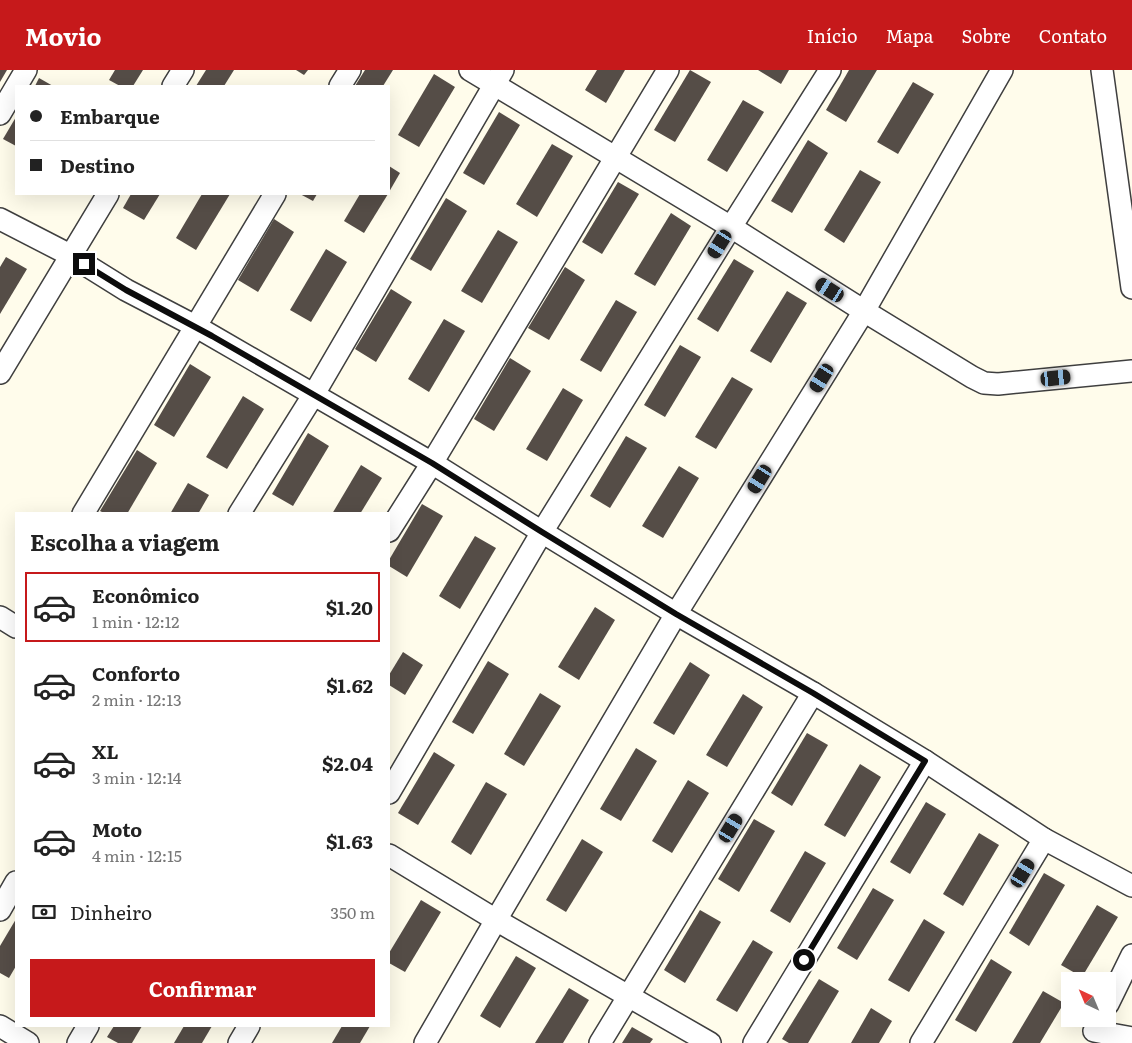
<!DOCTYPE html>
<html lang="pt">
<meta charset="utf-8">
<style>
body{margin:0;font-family:Literata,serif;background:#f6f6f6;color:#222;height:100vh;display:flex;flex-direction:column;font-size:19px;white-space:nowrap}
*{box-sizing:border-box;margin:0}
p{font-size:16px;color:#767676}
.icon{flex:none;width:28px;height:28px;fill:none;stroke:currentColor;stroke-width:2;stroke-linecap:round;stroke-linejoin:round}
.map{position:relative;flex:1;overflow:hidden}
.sheet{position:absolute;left:15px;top:442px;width:375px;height:515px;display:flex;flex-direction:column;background:#fff;border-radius:0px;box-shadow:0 5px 20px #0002}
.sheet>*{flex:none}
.banner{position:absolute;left:15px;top:15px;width:375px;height:110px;border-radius:0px;box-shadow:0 5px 20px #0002;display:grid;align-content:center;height:110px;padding:0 15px;background:#fff}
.needle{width:32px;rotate:316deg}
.buttons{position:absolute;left:1061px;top:902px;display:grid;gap:10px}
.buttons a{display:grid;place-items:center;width:55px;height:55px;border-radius:0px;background:#fff;box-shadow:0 5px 20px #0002;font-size:25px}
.end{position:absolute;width:22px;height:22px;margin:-11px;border:6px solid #0c0c0c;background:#fff;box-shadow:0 0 0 2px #fff}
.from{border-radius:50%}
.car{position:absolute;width:15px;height:30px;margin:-15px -8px;border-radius:6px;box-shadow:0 0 4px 1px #0007;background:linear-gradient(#222 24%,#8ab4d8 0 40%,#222 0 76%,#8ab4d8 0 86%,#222 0)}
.banner b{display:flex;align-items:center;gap:18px;height:48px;font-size:19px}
.banner b+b{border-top:1px solid #e0e0e0}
.banner i{width:12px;height:12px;background:#222}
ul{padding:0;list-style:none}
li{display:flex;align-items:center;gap:15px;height:70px;margin:0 10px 8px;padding:0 5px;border:2px solid transparent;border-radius:0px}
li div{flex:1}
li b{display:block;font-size:19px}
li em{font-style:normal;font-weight:700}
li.active{border-color:#c6191b}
li>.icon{width:45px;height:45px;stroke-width:1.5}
h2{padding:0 15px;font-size:22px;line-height:60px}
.pay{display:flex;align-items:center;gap:12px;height:55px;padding:0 15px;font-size:19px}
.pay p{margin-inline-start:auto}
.action{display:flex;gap:10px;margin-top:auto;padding:10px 15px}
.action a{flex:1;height:58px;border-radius:0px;background:#c6191b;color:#fff;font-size:20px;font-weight:700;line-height:58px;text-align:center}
header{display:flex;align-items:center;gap:30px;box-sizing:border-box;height:70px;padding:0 25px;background:#c6191b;color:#fff}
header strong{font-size:24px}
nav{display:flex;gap:28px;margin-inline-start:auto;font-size:18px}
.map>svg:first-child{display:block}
.building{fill:#554d47}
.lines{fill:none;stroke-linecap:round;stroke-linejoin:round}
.street-casing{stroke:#3f3f3f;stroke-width:24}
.street{stroke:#fff;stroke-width:21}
.route{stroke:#0c0c0c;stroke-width:6}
</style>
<header>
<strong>Movio</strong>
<nav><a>Início</a><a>Mapa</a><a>Sobre</a><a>Contato</a></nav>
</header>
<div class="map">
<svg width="1132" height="973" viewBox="0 0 1132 973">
<rect width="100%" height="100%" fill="#fffceb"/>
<g class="building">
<path d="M0,0H7L0,12Z"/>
<path d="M115,0H143L133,16H120L109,10Z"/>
<path d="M206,0H234L224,16H196Z"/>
<path d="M296,0H308L304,5Z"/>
<path d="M365,0H393L383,16H355Z"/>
<path d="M597,0H625L606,33L585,20Z"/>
<path d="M690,0L711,12L675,72L654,60Z"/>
<path d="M758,0H789L781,14Z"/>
<path d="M849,0H877L846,52L826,40Z"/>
<path d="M434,4L455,17L419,77L398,65Z"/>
<path d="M39,8L53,16H35Z"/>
<path d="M913,12L934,24L898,84L877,72Z"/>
<path d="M743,30L764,42L727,102L707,90Z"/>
<path d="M499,42L520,55L484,115L463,103Z"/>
<path d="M16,47V76L3,69Z"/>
<path d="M808,70L828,83L792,143L771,131Z"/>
<path d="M552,74L573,86L537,147L516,134Z"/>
<path d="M389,96L400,103L389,122Z"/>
<path d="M860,100L881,112L844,173L824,160Z"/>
<path d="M618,112L639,124L602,184L582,172Z"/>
<path d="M131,124H160L144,150L123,138Z"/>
<path d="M202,124H230L196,180L176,168Z"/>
<path d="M300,124H317L313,131Z"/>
<path d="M360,124H388L364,163L344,151Z"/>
<path d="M446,128L467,141L431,201L410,189Z"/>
<path d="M671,143L691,156L655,216L634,204Z"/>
<path d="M274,149L294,162L258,222L238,210Z"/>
<path d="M498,160L518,172L482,233L461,221Z"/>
<path d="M326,179L347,192L311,252L290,240Z"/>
<path d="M6,187L27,199L0,244V197Z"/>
<path d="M734,189L754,201L718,262L697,249Z"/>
<path d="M565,197L585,210L549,270L528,258Z"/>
<path d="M391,219L412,232L376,292L355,279Z"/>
<path d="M787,221L807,233L771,293L750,281Z"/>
<path d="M616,230L637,242L601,302L580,290Z"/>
<path d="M444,249L465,261L429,322L408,309Z"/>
<path d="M680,275L701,287L665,347L644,335Z"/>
<path d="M510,288L531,301L494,361L474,349Z"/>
<path d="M190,294L211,307L174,367L154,355Z"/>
<path d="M732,307L753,319L716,379L695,367Z"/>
<path d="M563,318L583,330L547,391L526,379Z"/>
<path d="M243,326L264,339L227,399L206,387Z"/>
<path d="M308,363L329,376L293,436L272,424Z"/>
<path d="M626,366L647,378L610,438L590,426Z"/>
<path d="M137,380L157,393L127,444H106L100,441Z"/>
<path d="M361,395L382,408L360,444H332Z"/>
<path d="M679,396L699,408L663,468L642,456Z"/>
<path d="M188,413L209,425L198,444H170Z"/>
<path d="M422,434L443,446L407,507L389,496V490Z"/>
<path d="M475,466L496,478L460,539L439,526Z"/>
<path d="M595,537L615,550L579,610L558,597Z"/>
<path d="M403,582L423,595L405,625L389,615V605Z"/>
<path d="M488,591L509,604L473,664L452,652Z"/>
<path d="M690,592L710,605L674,665L653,653Z"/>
<path d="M540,623L561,636L524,696L504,684Z"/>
<path d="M743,624L763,637L727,697L706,685Z"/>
<path d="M807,663L828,675L792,736L771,723Z"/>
<path d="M636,678L657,691L621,751L600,739Z"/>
<path d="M434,682L455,695L418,755L398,743Z"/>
<path d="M860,694L881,707L845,767L824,755Z"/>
<path d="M688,710L709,723L672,783L652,771Z"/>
<path d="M486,712L507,724L471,785L451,772Z"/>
<path d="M926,732L946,744L910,804L890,792Z"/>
<path d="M754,749L775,761L739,822L718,809Z"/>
<path d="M979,763L999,775L963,836L943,824Z"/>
<path d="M582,769L603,782L566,842L546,830Z"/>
<path d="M805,781L826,793L790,853L770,841Z"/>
<path d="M1044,803L1065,815L1029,876L1009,863Z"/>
<path d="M873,818L894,830L857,890L837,878Z"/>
<path d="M421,830L441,842L405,902L389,893V883Z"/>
<path d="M1097,835L1118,847L1082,907L1061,895Z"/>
<path d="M700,840L721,852L685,913L664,900Z"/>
<path d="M16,849V896L9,908L0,903V876Z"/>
<path d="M924,849L945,862L909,922L888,910Z"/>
<path d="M753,870L773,882L737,942L716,930Z"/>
<path d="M516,886L536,898L500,958L480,946Z"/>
<path d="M991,889L1012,902L976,962L955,950Z"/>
<path d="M819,909L839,921L808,973H789L782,969Z"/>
<path d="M569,918L589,930L563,973H535Z"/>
<path d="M1043,921L1064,933L1040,973H1012Z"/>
<path d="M871,938L892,951L879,973H851Z"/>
<path d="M114,956H142L132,973H118L107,967Z"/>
<path d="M184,956H212L202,973H174Z"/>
<path d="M342,956H370L360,973H332Z"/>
<path d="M632,957L653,969L650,973H622Z"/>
</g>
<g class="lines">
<defs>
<g id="street">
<path d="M470,0L731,157L864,241L972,307L984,313L998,314L1132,301"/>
<path d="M1102,0L1132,218"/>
<path d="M173,16L183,0"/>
<path d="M340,16L350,0"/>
<path d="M0,44L26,0"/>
<path d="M0,149L70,185L126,220L195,256L432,393L542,462L676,544L813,623L925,691L1044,769L1132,816"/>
<path d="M0,303L108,124"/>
<path d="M83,444L275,124"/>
<path d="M239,444L314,324L503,0"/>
<path d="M389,461L432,393L668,0"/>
<path d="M0,547L16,557"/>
<path d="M389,723L542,462L731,157L830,0"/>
<path d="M389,785L496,850L710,973"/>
<path d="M0,840L16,812"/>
<path d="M1108,934L1132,885"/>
<path d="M0,956L28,973"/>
<path d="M1094,961L1132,968"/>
<path d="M78,973L88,956"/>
<path d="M239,973L249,956"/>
<path d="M425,973L496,850L676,544L864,241L1002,0"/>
<path d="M600,973L813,623"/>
<path d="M754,973L925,691"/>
<path d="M921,973L1044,769"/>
</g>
</defs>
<use href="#street" class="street-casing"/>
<use href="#street" class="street"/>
</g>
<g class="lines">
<path class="route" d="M84,194L126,220L212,266L432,393L542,462L676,544L813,623L925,691L804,890"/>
</g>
</svg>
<div class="buttons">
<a><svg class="needle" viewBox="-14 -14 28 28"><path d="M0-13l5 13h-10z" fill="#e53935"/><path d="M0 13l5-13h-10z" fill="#767676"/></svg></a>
</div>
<i class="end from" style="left:804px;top:890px"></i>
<i class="end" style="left:84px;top:194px"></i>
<i class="car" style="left:720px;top:174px;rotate:212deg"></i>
<i class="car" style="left:830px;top:220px;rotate:303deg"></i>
<i class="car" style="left:822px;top:308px;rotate:212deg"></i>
<i class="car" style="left:1056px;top:308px;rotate:84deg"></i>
<i class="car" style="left:760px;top:409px;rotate:212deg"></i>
<i class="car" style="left:731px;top:758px;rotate:31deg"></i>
<i class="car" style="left:1023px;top:803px;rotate:31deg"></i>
<div class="banner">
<b><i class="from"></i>Embarque</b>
<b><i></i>Destino</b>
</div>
<section class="sheet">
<h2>Escolha a viagem</h2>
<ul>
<li class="active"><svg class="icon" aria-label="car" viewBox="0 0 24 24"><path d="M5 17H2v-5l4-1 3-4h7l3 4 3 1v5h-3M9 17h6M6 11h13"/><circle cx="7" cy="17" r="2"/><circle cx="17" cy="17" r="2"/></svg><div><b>Econômico</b><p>1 min · 12:12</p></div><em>$1.20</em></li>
<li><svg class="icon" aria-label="car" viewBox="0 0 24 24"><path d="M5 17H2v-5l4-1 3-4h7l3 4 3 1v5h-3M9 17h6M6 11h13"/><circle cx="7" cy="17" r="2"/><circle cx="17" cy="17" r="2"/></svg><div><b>Conforto</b><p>2 min · 12:13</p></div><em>$1.62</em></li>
<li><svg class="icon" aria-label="car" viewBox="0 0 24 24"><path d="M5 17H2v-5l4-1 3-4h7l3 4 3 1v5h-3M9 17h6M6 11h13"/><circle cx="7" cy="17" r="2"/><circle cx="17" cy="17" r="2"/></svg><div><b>XL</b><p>3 min · 12:14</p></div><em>$2.04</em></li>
<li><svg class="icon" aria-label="car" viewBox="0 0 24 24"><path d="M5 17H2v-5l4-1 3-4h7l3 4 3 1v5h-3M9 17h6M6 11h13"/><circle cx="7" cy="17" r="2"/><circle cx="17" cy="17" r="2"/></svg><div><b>Moto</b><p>4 min · 12:15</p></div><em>$1.63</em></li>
</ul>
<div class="pay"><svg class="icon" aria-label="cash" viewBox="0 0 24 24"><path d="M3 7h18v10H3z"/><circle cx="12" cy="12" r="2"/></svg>Dinheiro<p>350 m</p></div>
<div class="action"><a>Confirmar</a></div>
</section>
</div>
